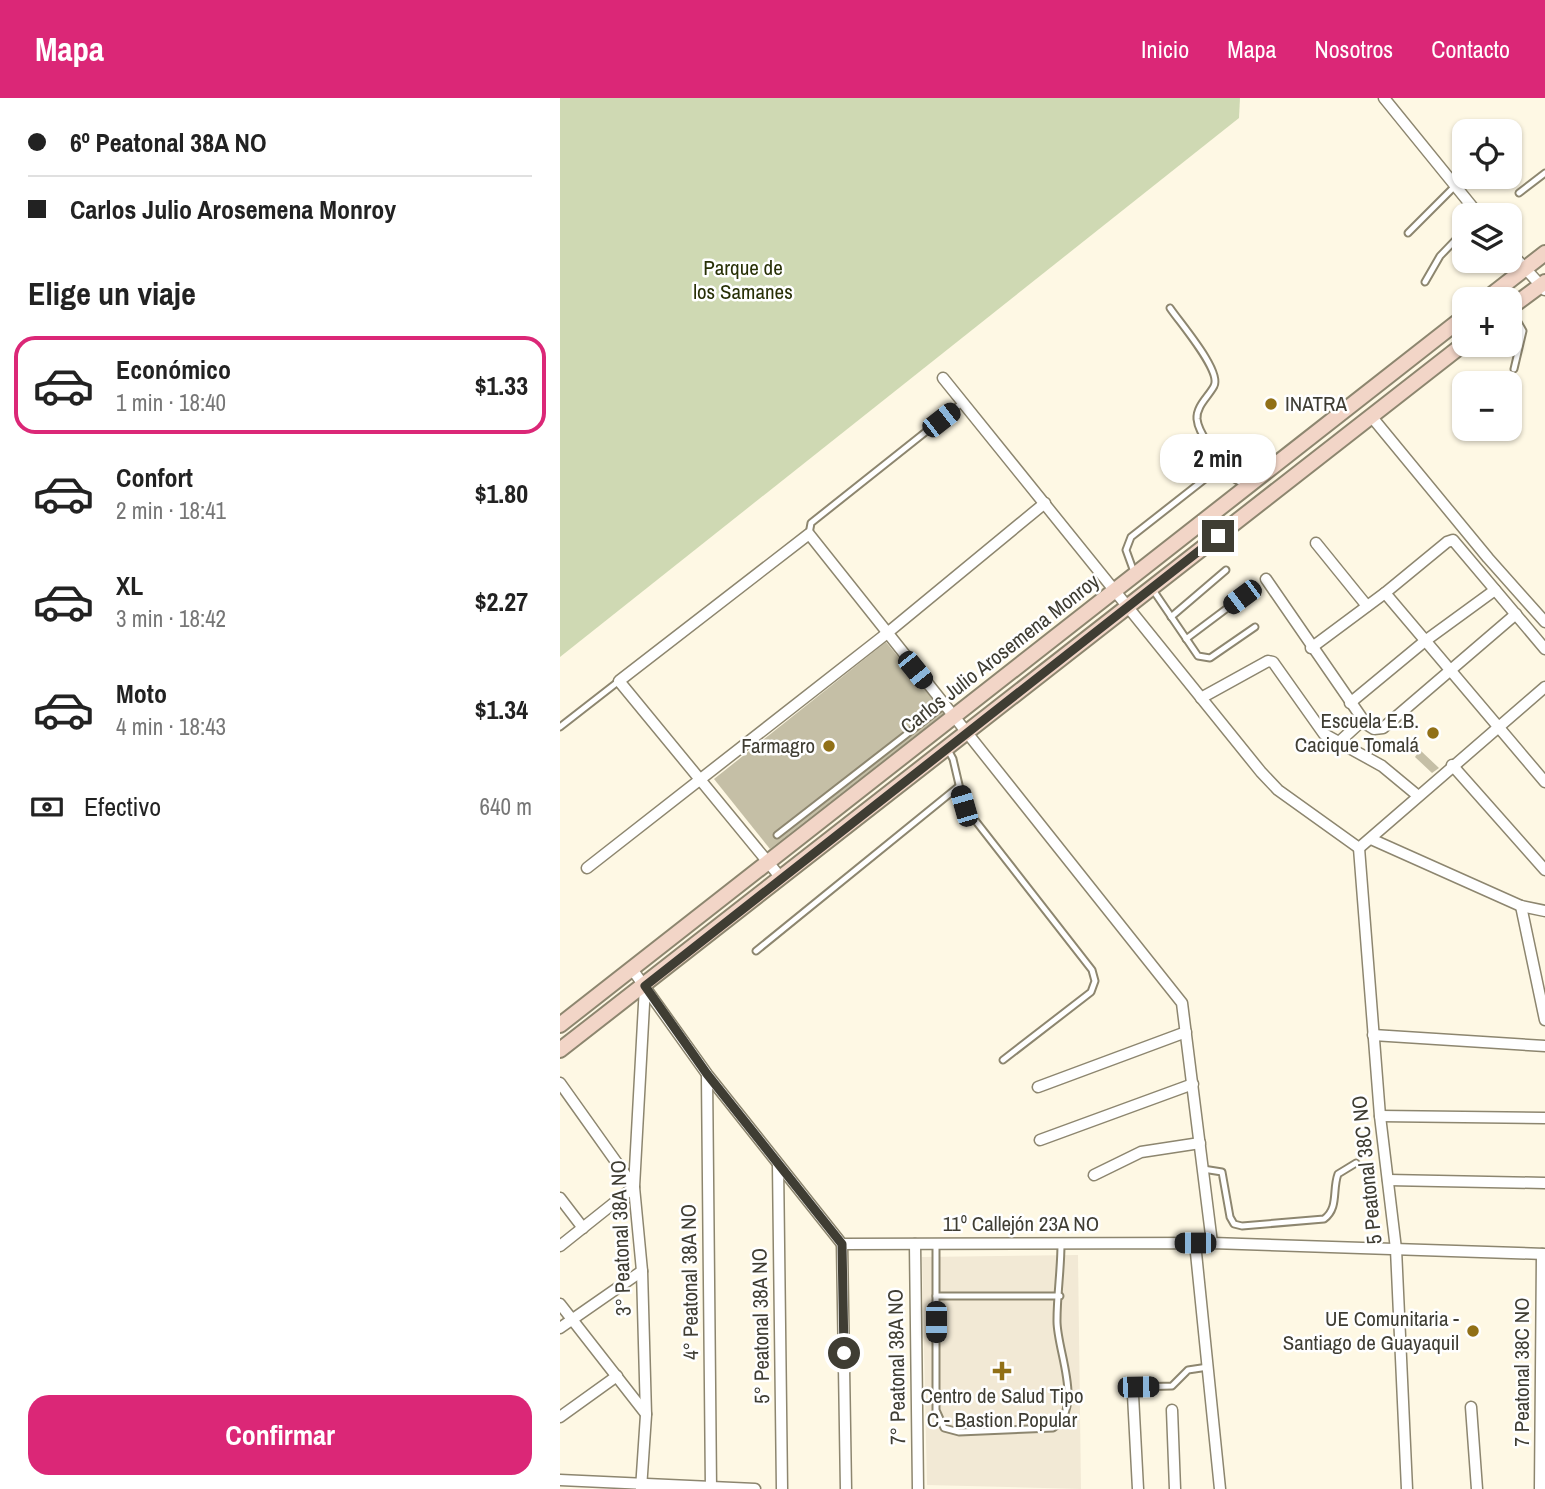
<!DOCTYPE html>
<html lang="es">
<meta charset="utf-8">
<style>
body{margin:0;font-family:"Archivo Narrow",sans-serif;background:#f2f2f2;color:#222;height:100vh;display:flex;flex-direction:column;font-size:26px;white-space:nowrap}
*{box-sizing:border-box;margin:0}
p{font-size:23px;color:#767676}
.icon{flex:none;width:38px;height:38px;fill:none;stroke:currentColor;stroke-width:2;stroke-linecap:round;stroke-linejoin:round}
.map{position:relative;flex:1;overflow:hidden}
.panel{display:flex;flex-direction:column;background:#fff;width:560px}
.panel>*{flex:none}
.top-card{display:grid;align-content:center;height:154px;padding:0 28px;background:#fff}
.buttons{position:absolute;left:892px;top:21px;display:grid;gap:14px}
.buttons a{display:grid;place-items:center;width:70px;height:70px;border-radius:14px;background:#fff;box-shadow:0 2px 5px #0004;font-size:35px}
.end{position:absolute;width:32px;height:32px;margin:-16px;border:9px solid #3f3d33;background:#fff;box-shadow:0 0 0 4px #fff}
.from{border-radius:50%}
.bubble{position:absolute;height:49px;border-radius:21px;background:#fff;box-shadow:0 2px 5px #0004;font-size:23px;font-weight:800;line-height:49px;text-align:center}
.car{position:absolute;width:21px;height:42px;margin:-21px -10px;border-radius:9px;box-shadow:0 0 5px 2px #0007;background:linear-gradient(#222 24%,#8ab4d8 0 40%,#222 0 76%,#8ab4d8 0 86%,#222 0)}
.top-card b{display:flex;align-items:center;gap:24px;height:66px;font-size:26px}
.top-card b+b{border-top:2px solid #e0e0e0}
.top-card i{width:18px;height:18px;background:#222}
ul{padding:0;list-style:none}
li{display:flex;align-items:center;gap:21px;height:98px;margin:0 14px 10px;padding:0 14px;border:4px solid transparent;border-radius:21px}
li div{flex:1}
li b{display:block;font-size:26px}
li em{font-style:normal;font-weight:800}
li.active{border-color:#db2777}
li>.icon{width:63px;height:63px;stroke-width:1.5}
h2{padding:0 28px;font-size:32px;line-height:84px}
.pay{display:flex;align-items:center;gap:18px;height:77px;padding:0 28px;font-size:26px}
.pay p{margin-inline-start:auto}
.cta{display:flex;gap:14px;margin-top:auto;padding:14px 28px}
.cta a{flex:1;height:80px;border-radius:21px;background:#db2777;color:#fff;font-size:28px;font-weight:800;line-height:80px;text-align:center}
header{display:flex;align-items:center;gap:42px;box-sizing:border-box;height:98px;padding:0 35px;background:#db2777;color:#fff}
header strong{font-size:33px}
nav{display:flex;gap:38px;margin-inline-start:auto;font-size:24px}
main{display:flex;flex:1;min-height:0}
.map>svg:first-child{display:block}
.medical{fill:#f2e9d5}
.green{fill:#cfd9b3}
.building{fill:#c5bfa6}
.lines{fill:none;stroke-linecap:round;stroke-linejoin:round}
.service-casing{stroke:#8d866f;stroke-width:9}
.minor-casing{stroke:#8d866f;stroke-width:13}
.secondary-casing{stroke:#8d866f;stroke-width:18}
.service{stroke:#fff;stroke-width:5}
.minor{stroke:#fff;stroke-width:10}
.secondary{stroke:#f2d5c7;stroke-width:14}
.route{stroke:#3f3d33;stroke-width:9}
.poi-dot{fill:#917016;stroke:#fff;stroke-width:2.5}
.labels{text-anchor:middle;stroke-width:5;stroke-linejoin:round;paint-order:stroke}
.park-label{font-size:21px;fill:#283006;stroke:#fff}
.poi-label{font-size:21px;fill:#3f3d33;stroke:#fff;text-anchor:end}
.street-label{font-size:21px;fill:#3f3d33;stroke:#fff}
</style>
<header>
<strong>Mapa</strong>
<nav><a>Inicio</a><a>Mapa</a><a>Nosotros</a><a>Contacto</a></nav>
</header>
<main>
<section class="panel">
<div class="top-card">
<b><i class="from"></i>6º Peatonal 38A NO</b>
<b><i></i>Carlos Julio Arosemena Monroy</b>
</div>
<h2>Elige un viaje</h2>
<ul>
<li class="active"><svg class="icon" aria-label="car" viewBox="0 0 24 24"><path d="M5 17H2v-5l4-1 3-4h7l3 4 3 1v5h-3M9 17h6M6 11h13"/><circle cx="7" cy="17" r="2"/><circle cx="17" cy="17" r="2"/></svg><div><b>Económico</b><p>1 min · 18:40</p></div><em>$1.33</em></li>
<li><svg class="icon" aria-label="car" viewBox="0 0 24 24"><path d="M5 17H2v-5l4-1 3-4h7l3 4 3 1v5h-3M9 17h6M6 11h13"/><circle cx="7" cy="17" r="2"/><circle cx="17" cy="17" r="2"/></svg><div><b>Confort</b><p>2 min · 18:41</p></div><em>$1.80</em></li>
<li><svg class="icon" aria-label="car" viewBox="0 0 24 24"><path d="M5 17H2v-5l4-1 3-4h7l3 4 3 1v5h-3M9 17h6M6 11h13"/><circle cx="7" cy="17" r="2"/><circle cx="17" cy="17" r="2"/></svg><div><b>XL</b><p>3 min · 18:42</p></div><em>$2.27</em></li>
<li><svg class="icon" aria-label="car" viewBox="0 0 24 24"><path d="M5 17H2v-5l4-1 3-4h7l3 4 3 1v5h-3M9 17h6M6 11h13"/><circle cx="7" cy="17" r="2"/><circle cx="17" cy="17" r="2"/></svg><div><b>Moto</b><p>4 min · 18:43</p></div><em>$1.34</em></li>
</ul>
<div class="pay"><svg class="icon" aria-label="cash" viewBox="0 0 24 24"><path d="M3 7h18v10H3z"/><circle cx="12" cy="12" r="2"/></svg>Efectivo<p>640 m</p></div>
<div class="cta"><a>Confirmar</a></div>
</section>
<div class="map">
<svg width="985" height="1391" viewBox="0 0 985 1391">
<rect width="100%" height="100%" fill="#fef8e4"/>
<path class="medical" d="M518,1157L521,1391L367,1387L362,1159Z"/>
<path class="green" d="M0,0H680L679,20L0,559Z"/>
<g class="building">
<path d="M326,544L384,615L210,751L154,681Z"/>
<path d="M860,652L879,670L872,675L855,659Z"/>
</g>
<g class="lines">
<defs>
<g id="service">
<path d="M959,95L985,75"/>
<path d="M848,135L896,87"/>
<path d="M865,184L880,158L905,132"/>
<path d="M610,210C620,225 662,273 654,288C649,298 636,308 637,321C639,341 659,350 658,375"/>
<path d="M950,210L963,233L954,271"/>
<path d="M249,436L251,425L402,305"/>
<path d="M574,474L566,452L571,439L650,377L666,376L685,387"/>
<path d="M593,492L638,558L650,560L695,529"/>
<path d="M611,519L666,472"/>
<path d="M626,541L682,499"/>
<path d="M0,629L59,583"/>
<path d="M387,650L393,661L404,708L532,872L535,883L531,894L443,962"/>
<path d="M217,737L383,608"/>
<path d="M196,853L398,689"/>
<path d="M643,1071L662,1074L670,1119L674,1126L682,1128L764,1121C779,1110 772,1092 778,1076L796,1065"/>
<path d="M376,1146V1198H500"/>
<path d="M376,1198V1312L384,1330L399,1334L493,1330C525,1309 496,1251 497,1222C497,1197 501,1171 501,1146"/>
<path d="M578,1289L612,1288L628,1272L648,1269"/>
</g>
<g id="minor">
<path d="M824,0L919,117"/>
<path d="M950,154L985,192"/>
<path d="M383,280L701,674L718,692L799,750L985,589"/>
<path d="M811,318L928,460L985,524"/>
<path d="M756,445L807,508"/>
<path d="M706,481L806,626L814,631L823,630L956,516"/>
<path d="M825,495L985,684"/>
<path d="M751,550L825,495L887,444L893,442L985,551"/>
<path d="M641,600L708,563L713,564L764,636L822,668L857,697"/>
<path d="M790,605L865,543L935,492"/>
<path d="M778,645L803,622"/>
<path d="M892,667L985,772"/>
<path d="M811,741L961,808L985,813"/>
<path d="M799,750L820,1018L836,1151L847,1391"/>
<path d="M27,770L326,536L485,405"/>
<path d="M221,780L59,583L249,436L622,905L652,1145"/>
<path d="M961,808L985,922"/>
<path d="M72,871L147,976L282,1146L652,1145L985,1156"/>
<path d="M813,937L985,948"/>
<path d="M147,977L151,1391"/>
<path d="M0,985L74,1089L0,1148"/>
<path d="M478,989L626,934"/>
<path d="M820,1018L985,1020"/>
<path d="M480,1042L633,986"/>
<path d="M218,1066L222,1391"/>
<path d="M534,1077L581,1054L640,1045"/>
<path d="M828,1082L985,1085"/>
<path d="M0,1100L23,1130"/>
<path d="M635,1145L660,1391"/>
<path d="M282,1146L286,1391"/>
<path d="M355,1146L358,1391"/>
<path d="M0,1206L86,1316"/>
<path d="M0,1230L82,1173"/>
<path d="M573,1297L578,1391"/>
<path d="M911,1309L917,1391"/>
<path d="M612,1312L615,1391"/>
<path d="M0,1319L57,1278"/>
<path d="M0,1382L195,1391"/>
<path d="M81,1391L86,1317L82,1173L74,1089L85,888"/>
<path d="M980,1391L982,1156"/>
</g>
<g id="secondary">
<path d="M926,201L985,155"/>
<path d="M950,210L985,184"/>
<path d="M0,927L905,218"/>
<path d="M0,952L905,245"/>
</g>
</defs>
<use href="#service" class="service-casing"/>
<use href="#minor" class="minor-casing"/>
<use href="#secondary" class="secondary-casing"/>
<use href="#service" class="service"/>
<use href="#minor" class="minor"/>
<use href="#secondary" class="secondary"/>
</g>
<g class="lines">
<path class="route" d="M284,1255L282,1146L147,976L85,888L658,438"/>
</g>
<g class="poi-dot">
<circle cx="711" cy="306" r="7"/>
<circle cx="873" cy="635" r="7"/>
<circle cx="269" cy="648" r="7"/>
<circle cx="913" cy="1233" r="7"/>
<path d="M438.5 1262.5h7v7h7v7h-7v7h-7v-7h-7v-7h7z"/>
</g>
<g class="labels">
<g class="park-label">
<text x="183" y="177">Parque de<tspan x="183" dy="24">los Samanes</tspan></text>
</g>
<g class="poi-label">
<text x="725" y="313" text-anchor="start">INATRA</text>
<text x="859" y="630">Escuela E.B.<tspan x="859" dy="24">Cacique Tomalá</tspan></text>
<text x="255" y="655">Farmagro</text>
<text x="899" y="1228">UE Comunitaria -<tspan x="899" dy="24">Santiago de Guayaquil</tspan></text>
<text x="442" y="1305" text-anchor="middle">Centro de Salud Tipo<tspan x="442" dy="24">C - Bastion Popular</tspan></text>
</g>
<g class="street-label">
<text transform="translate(440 556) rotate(-38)" y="7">Carlos Julio Arosemena Monroy</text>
<text transform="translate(807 1072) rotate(-96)" y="7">5 Peatonal 38C NO</text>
<text x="461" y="1133">11º Callejón 23A NO</text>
<text transform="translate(61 1140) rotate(-92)" y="7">3° Peatonal 38A NO</text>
<text transform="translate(130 1184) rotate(-91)" y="7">4° Peatonal 38A NO</text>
<text transform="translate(201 1228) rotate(-91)" y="7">5° Peatonal 38A NO</text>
<text transform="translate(337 1269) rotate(-91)" y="7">7° Peatonal 38A NO</text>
<text transform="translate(962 1274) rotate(-90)" y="7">7 Peatonal 38C NO</text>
</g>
</g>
</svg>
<div class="buttons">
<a><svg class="icon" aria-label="locate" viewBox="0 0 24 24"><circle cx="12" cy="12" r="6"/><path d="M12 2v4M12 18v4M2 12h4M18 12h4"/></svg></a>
<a><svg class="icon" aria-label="layers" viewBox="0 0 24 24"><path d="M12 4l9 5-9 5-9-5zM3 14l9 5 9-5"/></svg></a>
<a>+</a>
<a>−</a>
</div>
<i class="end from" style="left:284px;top:1255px"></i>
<i class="end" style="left:658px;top:438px"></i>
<div class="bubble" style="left:600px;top:336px;width:116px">2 min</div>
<i class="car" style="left:381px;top:322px;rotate:52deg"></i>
<i class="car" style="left:682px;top:499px;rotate:233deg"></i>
<i class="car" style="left:355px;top:572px;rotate:141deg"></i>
<i class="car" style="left:404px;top:708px;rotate:344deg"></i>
<i class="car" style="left:635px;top:1145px;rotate:270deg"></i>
<i class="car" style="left:376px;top:1224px;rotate:180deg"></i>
<i class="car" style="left:578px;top:1289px;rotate:89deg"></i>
</div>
</main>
